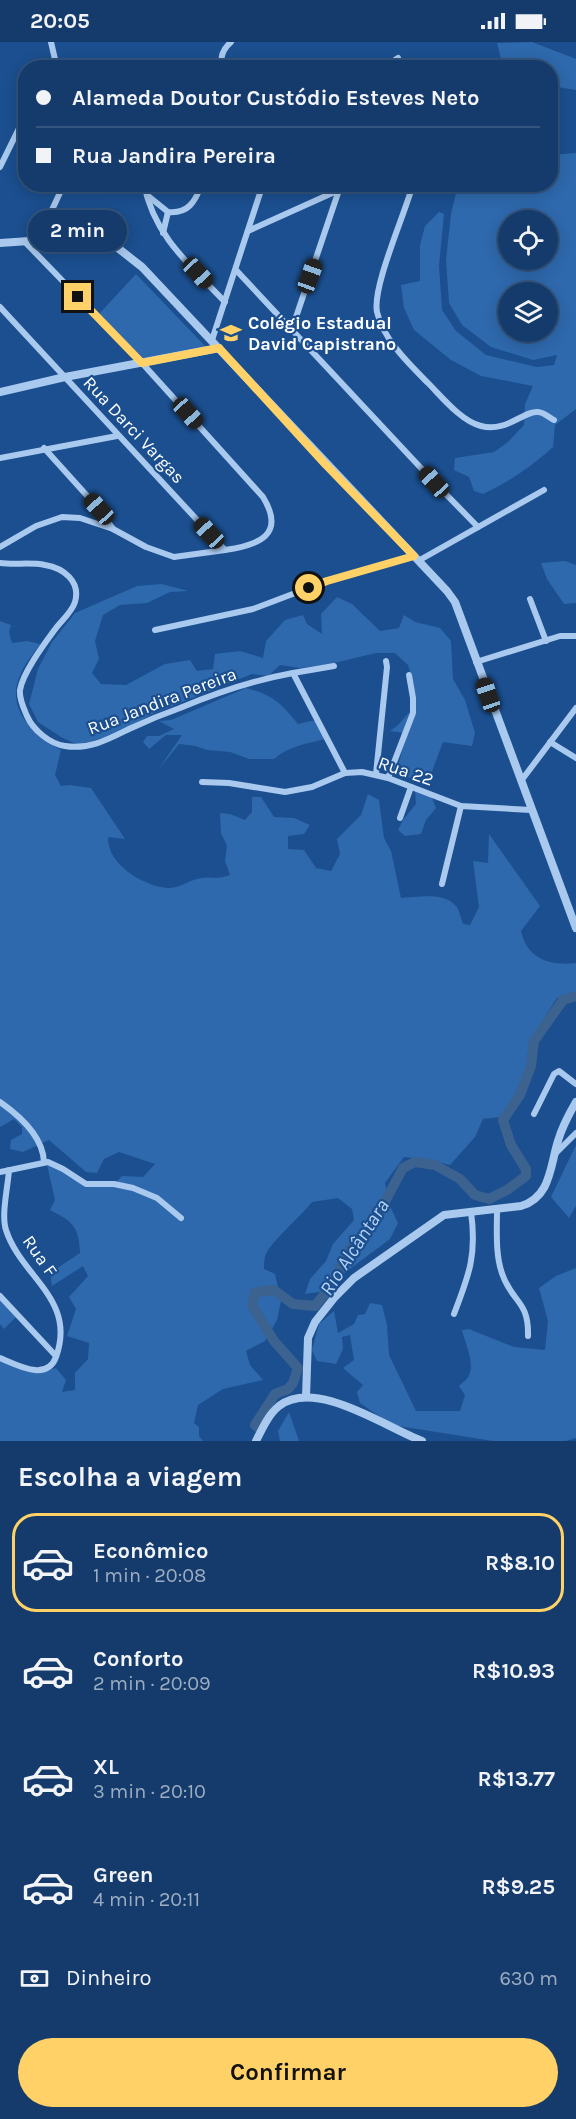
<!DOCTYPE html>
<html lang="pt">
<meta charset="utf-8">
<style>
body{margin:0;font-family:Karla,sans-serif;background:#214673;color:#f1f3f6;height:100vh;display:flex;flex-direction:column;font-size:22px;white-space:nowrap}
*{box-sizing:border-box;margin:0}
p{font-size:20px;color:#9dadc1}
.icon{flex:none;width:33px;height:33px;fill:none;stroke:currentColor;stroke-width:2;stroke-linecap:round;stroke-linejoin:round}
.map{position:relative;height:1399px;overflow:hidden}
.drawer{display:flex;flex-direction:column;background:#143b6b;flex:1}
.drawer>*{flex:none}
.guide{position:absolute;left:18px;top:18px;width:540px;height:132px;border-radius:24px;box-shadow:0 3px 15px #0003,0 0 0 2px #33557e;display:grid;align-content:center;height:132px;padding:0 18px;background:#143b6b}
.tools{position:absolute;left:498px;top:168px;display:grid;gap:12px}
.tools a{display:grid;place-items:center;width:60px;height:60px;border-radius:50%;background:#143b6b;box-shadow:0 3px 15px #0003,0 0 0 2px #33557e;font-size:30px}
.end{position:absolute;width:27px;height:27px;margin:-14px;border:8px solid #ffd166;background:#111;box-shadow:0 0 0 3px #111}
.from{border-radius:50%}
.bubble{position:absolute;height:42px;border-radius:21px;background:#143b6b;box-shadow:0 3px 15px #0003,0 0 0 2px #33557e;font-size:20px;font-weight:700;line-height:42px;text-align:center}
.car{position:absolute;width:18px;height:36px;margin:-18px -9px;border-radius:8px;box-shadow:0 0 4px 2px #0007;background:linear-gradient(#222 24%,#8ab4d8 0 40%,#222 0 76%,#8ab4d8 0 86%,#222 0)}
.guide b{display:flex;align-items:center;gap:21px;height:57px;font-size:22px}
.guide b+b{border-top:2px solid #33557e}
.guide i{width:15px;height:15px;background:#f1f3f6}
ul{padding:0;list-style:none}
li{display:flex;align-items:center;gap:18px;height:99px;margin:0 12px 9px;padding:0 6px;border:3px solid transparent;border-radius:24px}
li div{flex:1}
li b{display:block;font-size:22px}
li em{font-style:normal;font-weight:700}
li.current{border-color:#ffd166}
li>.icon{width:54px;height:54px;stroke-width:1.5}
h2{padding:0 18px;font-size:27px;line-height:72px}
.pay{display:flex;align-items:center;gap:15px;height:66px;padding:0 18px;font-size:22px}
.pay p{margin-inline-start:auto}
.button{display:flex;gap:12px;margin-top:auto;padding:12px 18px}
.button a{flex:1;height:69px;border-radius:36px;background:#ffd166;color:#111;font-size:24px;font-weight:700;line-height:69px;text-align:center}
.status{display:flex;justify-content:space-between;align-items:center;height:42px;padding:0 30px;background:#143b6b;direction:ltr}
.status svg{height:16px;fill:currentColor}
.map>svg:first-child{display:block}
.green{fill:#2e69ad;fill-rule:evenodd}
.lines{fill:none;stroke-linecap:round;stroke-linejoin:round}
.river{stroke:#3c6290;stroke-width:10}
.minor{stroke:#a9c9ee;stroke-width:6}
.tertiary{stroke:#a9c9ee;stroke-width:8}
.route{stroke:#ffd166;stroke-width:8}
.labels{text-anchor:middle;stroke-width:4.5;stroke-linejoin:round;paint-order:stroke}
.poi-label{font-size:18px;font-weight:bold;fill:#fff;stroke:#1b4f8f;text-anchor:start}
.street-label{font-size:18px;fill:#fff;stroke:#1b4f8f}
.water-label{font-size:20px;font-style:italic;fill:#b5d3f5;stroke:#1b4f8f}
</style>
<div class="status"><b>20:05</b><svg viewBox="0 0 49 12"><path d="M0 12V9h3v3zM5 12V6h3v6zM10 12V3h3v9zM15 12V0h3v12zM26 1h20v11H26zM47 4h2v5h-2z"/></svg></div>
<div class="map">
<svg width="576" height="1399" viewBox="0 0 576 1399">
<rect width="100%" height="100%" fill="#1b4f8f"/>
<g class="green">
<path d="M532,0L576,17V48L551,44L550,26L503,25L497,1Z"/>
<path d="M576,111V367L555,383L553,405C531,425 510,439 483,452L474,449L469,435L454,428L455,416L494,410L508,400L524,383L525,362L533,344L481,334L451,318L414,288L404,266L401,243L420,239V203L425,184L439,170L444,172L439,224L442,268L456,289L486,313L537,325L554,323L557,313L533,318L491,305L462,283L449,261L446,218L451,172L458,143H476L483,148L494,143L550,142L551,113ZM508,178H548V218H508ZM508,250H548V290H508Z"/>
<path d="M136,232L206,305L144,317L99,272Z"/>
<path d="M565,519L576,523V561L564,562L547,537L541,521Z"/>
<path d="M162,542L188,549L170,550L147,561L120,563L103,573L95,599L99,617L92,631L101,642L126,643L165,622L190,618L197,629L213,627L215,612L240,609L263,616L266,599L285,578L303,573L307,582L322,592L321,572L337,555L352,562L380,589L399,586L404,573L415,580L440,586L451,599L453,637L465,658L475,691L472,704L443,700L427,743L408,735L398,724L405,698L404,691L390,689L398,683L416,663L413,640L408,623L395,611H376L330,622L300,626L280,623L268,634L252,632L150,673L117,692L78,703L61,695L38,680L29,662L38,627L52,600L75,571L137,544Z"/>
<path d="M0,579L11,583L9,590L12,601L27,599L40,602C34,611 26,620 22,629C3,666 32,691 61,708L55,733L61,744L70,743L91,746L125,797L108,795C107,822 142,843 167,846C178,847 191,837 202,836C214,834 217,838 230,833L225,819L227,804L221,791L220,771L230,772L245,778L252,770V755H261L274,775L294,776L310,783L304,792L288,794V807L304,808L316,826L331,829L340,812L337,797L361,773L368,752L379,758L384,796L391,809L401,856C418,855 448,849 458,867C460,871 461,877 463,882L470,883L479,865L473,819L488,821L489,792L540,864L521,889C527,917 550,924 576,921V950L557,956L529,1000L526,1028L517,1049L500,1075L483,1077L475,1095L450,1123L430,1118L404,1115L385,1141L391,1166L398,1181L390,1197L319,1250L305,1252L310,1237L326,1219L333,1202L354,1178L352,1167L338,1156L312,1160C301,1174 272,1199 266,1212C264,1216 264,1222 264,1227L275,1232L281,1259L277,1278L265,1299L246,1309L250,1323L263,1338L223,1347L198,1363L194,1381L199,1385V1394L203,1399H0V1319L36,1331L56,1326L66,1338L62,1350L75,1348V1331L88,1317L89,1301L67,1294L76,1267L69,1255L88,1234L83,1224L52,1244L50,1231L80,1211C79,1184 73,1180 50,1168L55,1158L47,1123L70,1129L88,1140L115,1141L122,1134L143,1135L155,1122L119,1110L104,1117L97,1131L86,1130L49,1098L23,1110L10,1107L11,1098L22,1092V1085L14,1077L0,1085Z"/>
<path d="M246,646C273,653 281,661 298,682L316,678L325,697C306,702 289,704 274,717H249L230,710L207,708L195,704L179,702L158,728L182,693H166L149,707L143,700L147,694H159L174,687L159,679L171,678Z"/>
<path d="M415,748L432,756L436,766L426,778L421,792L405,794L398,788L403,778L416,762Z"/>
<path d="M576,1103V1164L569,1176L551,1155Z"/>
<path d="M576,1226V1396L566,1399H493L392,1383L360,1361L357,1350L363,1343L343,1326L354,1318L350,1293L342,1295L343,1307L336,1322L317,1319L312,1308L319,1282L334,1269L338,1291L354,1282L358,1273L365,1272L370,1261L382,1263L387,1283L389,1313L416,1369H460L465,1353L459,1344C462,1341 468,1337 469,1333C475,1321 465,1301 462,1288L469,1287L514,1305L545,1308L548,1279L539,1246L556,1234Z"/>
<path d="M0,1256L16,1275L4,1287L0,1282Z"/>
<path d="M289,1370L299,1399H280L278,1389Z"/>
</g>
<g class="lines">
<path class="river" d="M257,1385L255,1383L275,1352L288,1347L293,1341L298,1326L274,1299L252,1263L255,1250L274,1248L293,1262L315,1264L328,1248L351,1205L369,1189L403,1126L415,1120L435,1123L460,1137L475,1153L489,1157L507,1148L526,1134V1127L511,1103L503,1078L520,1053L531,1024L534,999L563,958L576,954"/>
<g class="minor">
<path d="M51,0L57,26"/>
<path d="M221,26C221,14 222,8 231,0"/>
<path d="M383,26L398,16"/>
<path d="M0,125L26,72"/>
<path d="M144,142C154,194 190,223 225,260"/>
<path d="M413,142C405,172 372,245 377,270C383,297 409,322 428,341C442,355 461,379 481,384C506,391 525,368 538,370C543,370 549,375 554,378"/>
<path d="M147,153L168,170"/>
<path d="M248,189L339,148L346,142"/>
<path d="M163,191L168,170C188,172 195,160 202,142"/>
<path d="M38,198L64,142"/>
<path d="M236,228L434,440L478,485"/>
<path d="M0,265L225,508C259,503 286,493 263,455L142,321L24,199"/>
<path d="M292,287L339,148"/>
<path d="M212,298L263,142"/>
<path d="M44,406L99,467L113,487"/>
<path d="M0,416L117,394"/>
<path d="M0,505L36,484L62,475L80,476L113,487L146,505L174,515L225,508"/>
<path d="M418,519L544,448"/>
<path d="M0,521C15,523 31,520 45,523C63,526 81,539 75,560C72,570 62,578 56,586C45,601 23,630 20,648C19,657 24,667 27,674C33,688 50,702 65,704C89,708 109,697 129,687C146,679 163,672 180,666C216,651 254,638 293,631L345,731"/>
<path d="M530,557L546,599"/>
<path d="M155,588L253,567L327,539L414,514"/>
<path d="M476,620L560,594H576"/>
<path d="M293,631L334,624"/>
<path d="M550,700L576,716"/>
<path d="M376,732L387,625L386,619"/>
<path d="M388,736L413,671V656L409,633"/>
<path d="M521,739L576,666"/>
<path d="M202,740L229,741L285,750L312,745L345,731L362,730L388,736L461,764L531,768"/>
<path d="M400,776L411,745"/>
<path d="M442,842L461,764"/>
<path d="M0,1060C20,1074 43,1094 44,1120"/>
<path d="M534,1072L554,1032L559,1029L576,1042"/>
<path d="M556,1111L576,1091"/>
<path d="M0,1130L48,1120L63,1127L86,1142H114L133,1146L157,1156L181,1176"/>
<path d="M497,1167C497,1189 495,1214 503,1234C513,1261 529,1259 528,1294"/>
<path d="M0,1254L56,1314"/>
<path d="M454,1272C469,1233 477,1213 471,1170"/>
<path d="M0,1316C17,1323 47,1340 56,1315C77,1257 21,1235 6,1188C1,1173 8,1144 9,1128"/>
</g>
<g class="tertiary">
<path d="M0,201L88,195L114,203L142,225L447,549L455,560L576,886"/>
<path d="M0,350L65,335L219,306"/>
<path d="M306,1355L308,1296L315,1280L334,1256L354,1236L444,1173L521,1164C551,1155 550,1124 558,1099C562,1085 569,1072 576,1060"/>
<path d="M256,1399C262,1387 268,1373 279,1364C316,1336 385,1385 422,1399"/>
</g>
</g>
<g class="lines">
<path class="route" d="M78,255L142,321L219,306L325,422L414,514L327,539L309,546"/>
</g>
<defs>
<symbol id="school-bare" viewBox="-9 -9 18 18"><path d="M0-5L7-2L0 1L-7-2ZM-4 1L0 2.5L4 1V4Q0 6-4 4Z" fill="#ffd166" stroke="#1b4f8f" stroke-width="2.5" paint-order="stroke"/></symbol>
</defs>
<g fill-rule="evenodd">
<use href="#school-bare" x="216" y="276" width="30" height="30"/>
</g>
<g class="labels">
<g class="poi-label">
<text x="248" y="287">Colégio Estadual<tspan x="248" dy="21">David Capistrano</tspan></text>
</g>
<g class="street-label">
<text transform="translate(134 388) rotate(47)" y="6">Rua Darci Vargas</text>
<text transform="translate(162 659) rotate(-21)" y="6">Rua Jandira Pereira</text>
<text transform="translate(406 729) rotate(19)" y="6">Rua 22</text>
<text transform="translate(40 1214) rotate(55)" y="6">Rua F</text>
</g>
<g class="water-label">
<text transform="translate(354 1205) rotate(-57)" y="7">Rio Alcântara</text>
</g>
</g>
</svg>
<div class="tools">
<a><svg class="icon" aria-label="locate" viewBox="0 0 24 24"><circle cx="12" cy="12" r="6"/><path d="M12 2v4M12 18v4M2 12h4M18 12h4"/></svg></a>
<a><svg class="icon" aria-label="layers" viewBox="0 0 24 24"><path d="M12 4l9 5-9 5-9-5zM3 14l9 5 9-5"/></svg></a>
</div>
<i class="end from" style="left:309px;top:546px"></i>
<i class="end" style="left:78px;top:255px"></i>
<div class="bubble" style="left:28px;top:168px;width:99px">2 min</div>
<i class="car" style="left:198px;top:231px;rotate:137deg"></i>
<i class="car" style="left:310px;top:234px;rotate:20deg"></i>
<i class="car" style="left:188px;top:371px;rotate:138deg"></i>
<i class="car" style="left:434px;top:440px;rotate:318deg"></i>
<i class="car" style="left:99px;top:467px;rotate:318deg"></i>
<i class="car" style="left:209px;top:491px;rotate:317deg"></i>
<i class="car" style="left:488px;top:653px;rotate:341deg"></i>
<div class="guide">
<b><i class="from"></i>Alameda Doutor Custódio Esteves Neto</b>
<b><i></i>Rua Jandira Pereira</b>
</div>
</div>
<section class="drawer">
<h2>Escolha a viagem</h2>
<ul>
<li class="current"><svg class="icon" aria-label="car" viewBox="0 0 24 24"><path d="M5 17H2v-5l4-1 3-4h7l3 4 3 1v5h-3M9 17h6M6 11h13"/><circle cx="7" cy="17" r="2"/><circle cx="17" cy="17" r="2"/></svg><div><b>Econômico</b><p>1 min · 20:08</p></div><em>R$8.10</em></li>
<li><svg class="icon" aria-label="car" viewBox="0 0 24 24"><path d="M5 17H2v-5l4-1 3-4h7l3 4 3 1v5h-3M9 17h6M6 11h13"/><circle cx="7" cy="17" r="2"/><circle cx="17" cy="17" r="2"/></svg><div><b>Conforto</b><p>2 min · 20:09</p></div><em>R$10.93</em></li>
<li><svg class="icon" aria-label="car" viewBox="0 0 24 24"><path d="M5 17H2v-5l4-1 3-4h7l3 4 3 1v5h-3M9 17h6M6 11h13"/><circle cx="7" cy="17" r="2"/><circle cx="17" cy="17" r="2"/></svg><div><b>XL</b><p>3 min · 20:10</p></div><em>R$13.77</em></li>
<li><svg class="icon" aria-label="car" viewBox="0 0 24 24"><path d="M5 17H2v-5l4-1 3-4h7l3 4 3 1v5h-3M9 17h6M6 11h13"/><circle cx="7" cy="17" r="2"/><circle cx="17" cy="17" r="2"/></svg><div><b>Green</b><p>4 min · 20:11</p></div><em>R$9.25</em></li>
</ul>
<div class="pay"><svg class="icon" aria-label="cash" viewBox="0 0 24 24"><path d="M3 7h18v10H3z"/><circle cx="12" cy="12" r="2"/></svg>Dinheiro<p>630 m</p></div>
<div class="button"><a>Confirmar</a></div>
</section>
